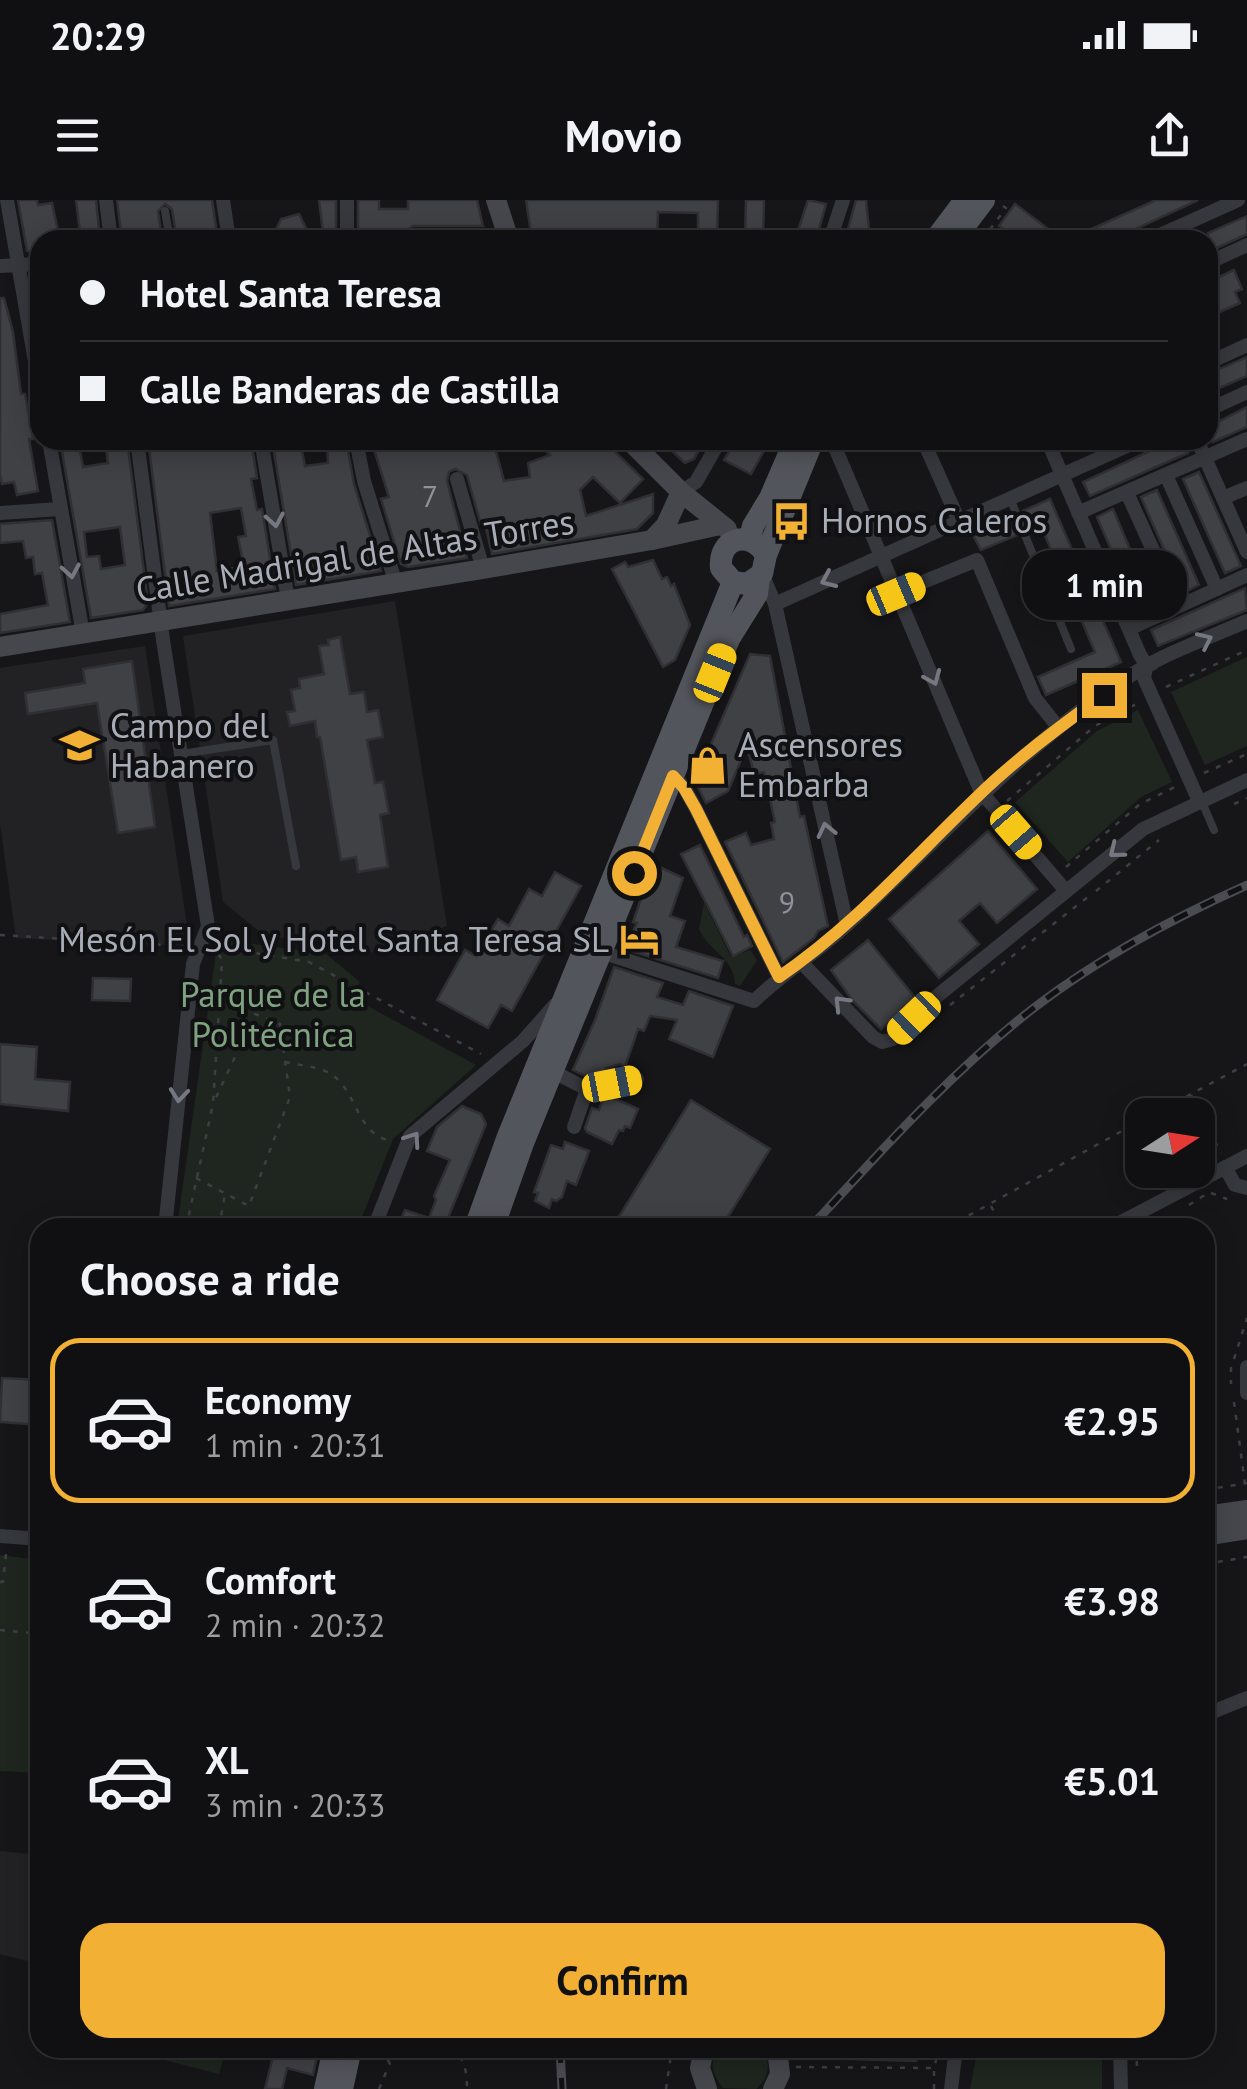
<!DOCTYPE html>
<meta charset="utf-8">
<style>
body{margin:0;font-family:"PT Sans",sans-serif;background:#19191b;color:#f1f3f6;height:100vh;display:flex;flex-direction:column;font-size:38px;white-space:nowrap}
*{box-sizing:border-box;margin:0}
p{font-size:32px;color:#9c9d9f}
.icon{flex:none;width:55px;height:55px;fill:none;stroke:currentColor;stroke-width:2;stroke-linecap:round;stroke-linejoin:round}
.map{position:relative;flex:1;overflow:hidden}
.side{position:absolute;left:30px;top:1018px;width:1185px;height:840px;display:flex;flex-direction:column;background:#101012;border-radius:30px;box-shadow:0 5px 25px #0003,0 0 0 2px #303032}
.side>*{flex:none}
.top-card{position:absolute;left:30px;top:30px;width:1188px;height:220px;border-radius:30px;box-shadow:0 5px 25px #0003,0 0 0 2px #303032;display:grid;align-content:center;height:220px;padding:0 50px;background:#101012}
.needle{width:65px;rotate:78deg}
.tools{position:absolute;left:1125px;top:898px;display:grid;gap:20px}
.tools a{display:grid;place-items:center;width:90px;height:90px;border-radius:20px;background:#101012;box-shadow:0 5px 25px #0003,0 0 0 2px #303032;font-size:50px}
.end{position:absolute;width:45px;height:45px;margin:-22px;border:12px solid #f2b134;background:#111;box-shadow:0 0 0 5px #111}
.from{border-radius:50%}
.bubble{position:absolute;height:70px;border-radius:30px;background:#101012;box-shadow:0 5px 25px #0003,0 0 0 2px #303032;font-size:32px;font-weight:800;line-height:70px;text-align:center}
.car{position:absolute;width:30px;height:60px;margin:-30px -15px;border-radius:12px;box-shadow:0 0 8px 2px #0007;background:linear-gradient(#f5c518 24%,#345 0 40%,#f5c518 0 76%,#345 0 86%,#f5c518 0)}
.top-card b{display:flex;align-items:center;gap:35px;height:95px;font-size:38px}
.top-card b+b{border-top:2px solid #303032}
.top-card i{width:25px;height:25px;background:#f1f3f6}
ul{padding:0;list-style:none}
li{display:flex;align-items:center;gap:30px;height:165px;margin:0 20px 15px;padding:0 30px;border:5px solid transparent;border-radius:30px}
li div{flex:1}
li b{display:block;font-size:38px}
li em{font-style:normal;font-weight:800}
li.current{border-color:#f2b134}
li>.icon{width:90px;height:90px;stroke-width:1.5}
h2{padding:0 50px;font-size:45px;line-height:120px}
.action{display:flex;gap:20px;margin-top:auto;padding:20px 50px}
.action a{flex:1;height:115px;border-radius:30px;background:#f2b134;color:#111;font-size:40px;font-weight:800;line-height:115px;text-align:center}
.status{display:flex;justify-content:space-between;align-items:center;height:70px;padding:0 50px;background:#101012;direction:ltr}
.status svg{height:28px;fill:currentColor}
header{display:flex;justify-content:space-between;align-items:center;height:130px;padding:0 50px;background:#101012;font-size:45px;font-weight:800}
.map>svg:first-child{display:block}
.built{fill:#222225}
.green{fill:#1e261f}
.building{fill:#404145;stroke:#303034;stroke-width:2.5;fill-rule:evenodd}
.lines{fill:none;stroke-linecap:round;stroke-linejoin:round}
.path{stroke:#3d3f44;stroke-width:2.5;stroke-dasharray:5 8;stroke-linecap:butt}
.lane{stroke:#37383d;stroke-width:8}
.street{stroke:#37383d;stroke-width:14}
.secondary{stroke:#45474d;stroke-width:20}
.primary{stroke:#53555c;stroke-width:22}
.rail-casing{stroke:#4a4c52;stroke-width:9}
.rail{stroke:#111113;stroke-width:5;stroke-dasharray:15;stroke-linecap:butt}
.oneway{stroke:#757881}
.route{stroke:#f2b134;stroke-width:12}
.labels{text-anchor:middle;stroke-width:8;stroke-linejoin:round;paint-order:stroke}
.number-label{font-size:30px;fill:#8e929b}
.poi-label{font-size:35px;fill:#a8adb8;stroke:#111113;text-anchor:start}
.street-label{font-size:35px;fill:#a8adb8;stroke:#111113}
.park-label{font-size:35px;fill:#7fa381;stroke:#111113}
</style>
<div class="status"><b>20:29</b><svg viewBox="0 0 49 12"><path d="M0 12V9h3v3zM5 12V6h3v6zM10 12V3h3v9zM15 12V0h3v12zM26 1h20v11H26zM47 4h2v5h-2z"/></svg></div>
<header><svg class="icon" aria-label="menu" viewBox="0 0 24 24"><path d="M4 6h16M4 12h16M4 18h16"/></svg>Movio<svg class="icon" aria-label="share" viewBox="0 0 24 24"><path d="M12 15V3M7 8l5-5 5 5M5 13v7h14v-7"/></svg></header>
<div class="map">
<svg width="1247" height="1889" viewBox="0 0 1247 1889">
<rect width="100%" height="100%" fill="#161618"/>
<g class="built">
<path d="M395,401L447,726L364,755L352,743L266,737L223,702L183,436Z"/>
<path d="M145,446L190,746L16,738L0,624V468Z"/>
<path d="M0,1651L40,1655V1764L0,1754Z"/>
</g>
<g class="green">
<path d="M1247,457V546L1205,565L1171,492Z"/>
<path d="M1138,510L1172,582L1141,597L1068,662L1015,602L1097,531Z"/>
<path d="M704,703L731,757L750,750L757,760L740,786L735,784C734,757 710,753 699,729Z"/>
<path d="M218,739L326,754L360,782L353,798L476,865L393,939L358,1027H177Z"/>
<path d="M0,1355L40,1360V1573L0,1571Z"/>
<path d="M134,1848H226L219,1874L133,1852Z"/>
<path d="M718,1848H762C771,1863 770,1877 756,1889L723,1888C712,1875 709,1862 718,1848Z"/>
<path d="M978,1848H1102V1889H970Z"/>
</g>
<g class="building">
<path d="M18,0H37L38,5L52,3L60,40H40V53L27,51Z"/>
<path d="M76,0H96L100,40H81Z"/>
<path d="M117,0H212L218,40H177L172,9L165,4L158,11L162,40H122Z"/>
<path d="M319,0H336V40H324Z"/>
<path d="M358,0H379V9H408V0H477L483,26H413L406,31L409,40H358Z"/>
<path d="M526,0H718L717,39L698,38V13L658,12L657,40H532Z"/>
<path d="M746,0H764L763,40H745Z"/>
<path d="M808,0L826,4L816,40H795Z"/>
<path d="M856,0H866L870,40H845Z"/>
<path d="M1156,0H1198L1112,40H1067Z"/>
<path d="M1015,4L1063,40H998L1007,31L999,26Z"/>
<path d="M299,14L312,40H277L276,30L281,19Z"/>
<path d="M1247,16V34L1208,52V33Z"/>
<path d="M1234,70L1242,89L1235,92L1240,103L1208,117V82Z"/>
<path d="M0,98H4L13,132L21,194H25L33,239H29L38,291L17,295L14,282L2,284L0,275Z"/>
<path d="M1247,157V176L1208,193V174Z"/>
<path d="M1247,207V227L1213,242L1208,227Z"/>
<path d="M60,240H78L83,267L108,263L105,240H127L148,403L143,410L91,418ZM120,327L125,365L101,369L99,356L87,357L84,332Z"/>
<path d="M148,240H251L257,278L251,279L257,310L262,309L275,389L169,406ZM241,308L246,336L238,337L244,366L217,371L210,313Z"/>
<path d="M272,240H300L305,266L328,263L327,240H346L354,284L381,371L296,385Z"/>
<path d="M371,240H389V245L409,240H493L504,281L530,277L528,263L550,255L535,240H603L643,279L620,303L593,277L580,290L586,316L653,294V313L637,329L492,354L485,324L481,325L467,275L455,269L449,272L447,281L467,358L408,367L401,364L381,299L389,297Z"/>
<path d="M660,240H705L694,259L685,263Z"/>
<path d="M736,240H770L751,274L724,260Z"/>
<path d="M1173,240H1182L1188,253L1090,296L1083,282Z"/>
<path d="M1199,272L1241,366L1225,373L1183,279Z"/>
<path d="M1157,290L1199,385L1183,393L1141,297Z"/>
<path d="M1050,299L1121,462L1046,495L1038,477L1095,452L1040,324L1030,329L1023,311Z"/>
<path d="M1113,309L1154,406L1138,412L1097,317Z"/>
<path d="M1010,318L1017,335L981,350L973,335Z"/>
<path d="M52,320L70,422L0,433V414L48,405L42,373L35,374L33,357L26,358L23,341L0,343V324Z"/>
<path d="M653,360L662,379L667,377L671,386L674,384L690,425L675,460L663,467L612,369L625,362L628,367Z"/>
<path d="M1245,388L1247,410L1158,446L1151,430Z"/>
<path d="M340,437L350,494L364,492L367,512L378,510L383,537L367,540L375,583L383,582L389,613L380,615L388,667L358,672L356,657L341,660L320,537H317L315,521L290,526L287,512L295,511L291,490L300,488L299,479L324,474L319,446L329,445L328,440Z"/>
<path d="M750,454L770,456L800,617L804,616L828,726L818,731L814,738L783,762L725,642L746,633L751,645L774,639L771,623L775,622L764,572L754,574L747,546L728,591L706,603L695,581Z"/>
<path d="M132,461L155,627L118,633L97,503L28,514L25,493L85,483L83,469Z"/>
<path d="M988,631L1037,689L997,723L980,703L959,721L979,744L939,778L889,719Z"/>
<path d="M700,645L744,737L747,735L752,746L733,756L681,654Z"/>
<path d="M653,664L683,678L670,716L685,721L676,747L723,761L718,778L625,749L637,723L633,722Z"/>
<path d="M555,672L581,686L512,811L501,805L488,828L437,800L465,750L476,756L498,719L509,726L529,689L542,696Z"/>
<path d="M868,740L917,800L881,829L852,800L831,770Z"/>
<path d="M614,767L663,783L657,797L683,805L689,791L733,806L713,857L669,839L677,820L650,816L644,831L638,829L625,867L620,864L606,868L604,875L589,878L573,870L595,820Z"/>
<path d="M93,778L131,779L130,801L92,800Z"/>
<path d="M0,844L37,847L35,879L70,882L68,911L0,904Z"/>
<path d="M604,896H609L638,909L630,928L625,926L623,931L619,930L612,944L587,932L585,928L592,908L599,910Z"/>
<path d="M691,900L770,949L721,1028H612Z"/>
<path d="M462,906L481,914L486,924L448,1018L446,1024L450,1028H397L405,1010L429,1018L436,1000L434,996L450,960L427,951L437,927Z"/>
<path d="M565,942L589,951L576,985L567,981L562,997L556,1001L552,999L549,1008L535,1001L538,993L534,992L551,945L563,949Z"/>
<path d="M2,1178L40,1180V1225L0,1222Z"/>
<path d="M275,1848L317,1856L313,1875L287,1868L282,1889H265Z"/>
<path d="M821,1848H924L916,1861L820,1858Z"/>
</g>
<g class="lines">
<g class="path">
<path d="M982,40L1006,8L1003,6"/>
<path d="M1166,487L1247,450"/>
<path d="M1204,573L1247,554"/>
<path d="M1007,601L1095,526L1138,503"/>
<path d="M1234,604L1247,598"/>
<path d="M1066,667L1140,604L1175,587"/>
<path d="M1096,691L1159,640"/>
<path d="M0,735L183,746"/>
<path d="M218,747L309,762L481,854"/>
<path d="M950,805L1093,693"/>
<path d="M285,862C298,865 313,866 325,871C358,885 353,932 390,941"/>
<path d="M1191,895L1221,953"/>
<path d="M1152,915L1247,864"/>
<path d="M196,978L249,1006L290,897L280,824L255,814L213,904"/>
<path d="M1211,993L1227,999"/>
<path d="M1189,1005L1211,991"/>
<path d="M991,1006L1002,1028"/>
<path d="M186,1028L213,904L222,762L216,746"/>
<path d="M219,1028L225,994"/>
<path d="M946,1028L1142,920"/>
<path d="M1080,1028L1096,1019"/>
<path d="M1234,1159L1247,1118"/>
<path d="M1231,1167V1184"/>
<path d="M1234,1202L1245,1284"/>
<path d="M1205,1290L1247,1283"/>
<path d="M1205,1364L1247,1357"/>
<path d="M0,1382H3L6,1354"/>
<path d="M0,1430L40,1434"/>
<path d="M382,1848L390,1864L405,1848"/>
<path d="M450,1848C465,1856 467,1873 467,1889"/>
<path d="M1136,1848L1137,1866"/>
<path d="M796,1867L934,1868"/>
<path d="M379,1889L389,1865"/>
<path d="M666,1889L672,1848"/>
<path d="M934,1889V1868L939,1848"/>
</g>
<g class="lane">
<path d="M165,11L170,40"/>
<path d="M413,34L504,33"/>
<path d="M1010,298L1071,449"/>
<path d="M181,554L273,540L296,666"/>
<path d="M1202,602L1214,630"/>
</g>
<g class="street">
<path d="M7,0L40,190"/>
<path d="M106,0L111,40"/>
<path d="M223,0L229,40"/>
<path d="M347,0V40"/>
<path d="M830,40L843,0"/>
<path d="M1149,40L1238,0"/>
<path d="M1208,63L1247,45"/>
<path d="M0,66L40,64"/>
<path d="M1208,163L1247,145"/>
<path d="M1208,210L1247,192"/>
<path d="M49,240L83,434"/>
<path d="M137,240L163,440L208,726L193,764L165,1028"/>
<path d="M261,240L288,400"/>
<path d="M356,240L364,281L396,384"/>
<path d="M923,240L959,321"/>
<path d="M1047,240L1140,455L1145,463L1152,464"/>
<path d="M1197,240L1247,352"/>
<path d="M834,245L981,592L1066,691"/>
<path d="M1166,275L1217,389"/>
<path d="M457,279L483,369"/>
<path d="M681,292L696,282L720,240"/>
<path d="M1127,293L1158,361"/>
<path d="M1223,298L1247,288"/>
<path d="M0,313L60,309"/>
<path d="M1078,313L1247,239"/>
<path d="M763,376L775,404L847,725"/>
<path d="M896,393L977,360L1035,498L1058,527"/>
<path d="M775,404L1140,240"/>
<path d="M1129,429L1247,375"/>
<path d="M1146,467L1144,478L1199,601"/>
<path d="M673,576L684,587L696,609L779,777"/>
<path d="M601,752L754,801C784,772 819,751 849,723C944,635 1025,542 1136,472C1170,451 1211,437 1247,421"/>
<path d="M801,762L873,837L882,842L893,839L936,797L1143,629L1247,580"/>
<path d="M552,871L587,889L637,879"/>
<path d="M574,927L587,889"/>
<path d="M1225,967L1235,985L1247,988"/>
<path d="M374,1028L410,936L523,841L555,805"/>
<path d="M1110,1028L1247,956"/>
<path d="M1247,1167V1193"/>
<path d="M0,1336L40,1339"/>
<path d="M1205,1515L1247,1498"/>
<path d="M1120,1848L1121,1889"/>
<path d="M951,1889L956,1848"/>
</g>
<g class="secondary">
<path d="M496,0L509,40"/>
<path d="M629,240L681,292L727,329"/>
<path d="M652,340L666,325L681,292"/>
<path d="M0,447L483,369L652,340L720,325"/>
<path d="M1205,1316L1247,1310"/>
<path d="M1205,1336L1247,1329"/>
<path d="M704,1848L700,1868L707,1889"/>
<path d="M773,1889L780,1874L777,1848"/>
</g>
<g class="primary">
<path d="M962,29L984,0"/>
<path d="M935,40L965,0"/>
<path d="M750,339L753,326L770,298L795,240"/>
<path d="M766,355C751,329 718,337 721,368L733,382L747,384L762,374L766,355L813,240"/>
<path d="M475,1028L507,939L733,382"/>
<path d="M493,1028L523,943L729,439L757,394L759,378"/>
<path d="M325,1889L334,1848"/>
<path d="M342,1889L351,1848"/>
</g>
<defs>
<g id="rail">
<path d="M810,1028C881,951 952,871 1035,807C1099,758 1173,718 1247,685"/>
<path d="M560,1848L562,1889"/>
</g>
</defs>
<use href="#rail" class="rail-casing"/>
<use href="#rail" class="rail"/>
</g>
<defs><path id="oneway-chevron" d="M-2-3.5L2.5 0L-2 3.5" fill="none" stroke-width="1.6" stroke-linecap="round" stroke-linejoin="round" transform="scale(2.5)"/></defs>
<g class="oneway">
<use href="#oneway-chevron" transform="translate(275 320) rotate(80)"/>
<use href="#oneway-chevron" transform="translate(71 371) rotate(80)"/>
<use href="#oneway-chevron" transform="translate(828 380) rotate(156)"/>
<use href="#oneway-chevron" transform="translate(1205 440) rotate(-25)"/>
<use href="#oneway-chevron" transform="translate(933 478) rotate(67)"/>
<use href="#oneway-chevron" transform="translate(826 630) rotate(-103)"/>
<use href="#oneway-chevron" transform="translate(1116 651) rotate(141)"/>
<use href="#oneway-chevron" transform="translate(841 803) rotate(-134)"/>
<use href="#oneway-chevron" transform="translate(179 895) rotate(96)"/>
<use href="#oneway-chevron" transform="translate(413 939) rotate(-55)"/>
</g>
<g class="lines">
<path class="route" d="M634,673L673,576L684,588L696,609L779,777C854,726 913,658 978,596C1017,558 1060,526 1104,495"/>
</g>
<defs>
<symbol id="bus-bare" viewBox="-9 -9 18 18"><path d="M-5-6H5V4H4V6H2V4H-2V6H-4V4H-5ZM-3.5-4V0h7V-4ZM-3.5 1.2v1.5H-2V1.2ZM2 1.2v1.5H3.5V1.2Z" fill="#f2b134" stroke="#111113" stroke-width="2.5" paint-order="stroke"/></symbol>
<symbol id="school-bare" viewBox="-9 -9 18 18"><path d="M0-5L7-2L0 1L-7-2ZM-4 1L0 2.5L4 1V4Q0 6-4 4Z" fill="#f2b134" stroke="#111113" stroke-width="2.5" paint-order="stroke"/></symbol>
<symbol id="shop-bare" viewBox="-9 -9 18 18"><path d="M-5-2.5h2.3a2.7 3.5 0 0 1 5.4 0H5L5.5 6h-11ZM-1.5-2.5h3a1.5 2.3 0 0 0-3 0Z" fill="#f2b134" stroke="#111113" stroke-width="2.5" paint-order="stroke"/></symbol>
<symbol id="hotel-bare" viewBox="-9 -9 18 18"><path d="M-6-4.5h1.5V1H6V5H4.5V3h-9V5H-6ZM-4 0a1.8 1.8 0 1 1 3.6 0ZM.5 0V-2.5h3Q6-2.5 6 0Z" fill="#f2b134" stroke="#111113" stroke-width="2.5" paint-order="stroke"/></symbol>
</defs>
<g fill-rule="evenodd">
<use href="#bus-bare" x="764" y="294" width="55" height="55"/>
<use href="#school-bare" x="52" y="518" width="55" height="55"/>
<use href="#shop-bare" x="680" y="538" width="55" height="55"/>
<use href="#hotel-bare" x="612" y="712" width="55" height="55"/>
</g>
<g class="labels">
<g class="number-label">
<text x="430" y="307">7</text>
<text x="787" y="713">9</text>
</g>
<g class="poi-label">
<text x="821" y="333">Hornos Caleros</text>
<text x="110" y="538">Campo del<tspan x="110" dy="40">Habanero</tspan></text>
<text x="738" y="557">Ascensores<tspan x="738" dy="40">Embarba</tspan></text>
<text x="609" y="752" text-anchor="end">Mesón El Sol y Hotel Santa Teresa SL</text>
</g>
<g class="street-label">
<text transform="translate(355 356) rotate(-9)" y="12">Calle Madrigal de Altas Torres</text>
</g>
<g class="park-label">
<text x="273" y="807">Parque de la<tspan x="273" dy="40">Politécnica</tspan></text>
</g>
</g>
</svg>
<div class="tools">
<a><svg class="needle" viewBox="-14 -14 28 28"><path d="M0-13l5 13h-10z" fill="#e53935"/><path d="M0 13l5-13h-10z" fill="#9c9d9f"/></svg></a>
</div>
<i class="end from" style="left:634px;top:673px"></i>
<i class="end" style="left:1104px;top:495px"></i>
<div class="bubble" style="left:1022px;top:350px;width:165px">1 min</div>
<i class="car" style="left:896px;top:394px;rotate:67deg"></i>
<i class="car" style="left:715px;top:473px;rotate:22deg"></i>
<i class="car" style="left:1016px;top:632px;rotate:139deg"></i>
<i class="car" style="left:914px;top:818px;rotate:226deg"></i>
<i class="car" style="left:612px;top:884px;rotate:79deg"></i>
<div class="top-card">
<b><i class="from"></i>Hotel Santa Teresa</b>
<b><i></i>Calle Banderas de Castilla</b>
</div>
<section class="side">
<h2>Choose a ride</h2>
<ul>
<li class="current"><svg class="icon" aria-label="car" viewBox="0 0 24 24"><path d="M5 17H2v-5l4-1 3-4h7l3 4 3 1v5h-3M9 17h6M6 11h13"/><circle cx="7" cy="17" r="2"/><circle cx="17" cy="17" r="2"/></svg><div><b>Economy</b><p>1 min · 20:31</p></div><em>€2.95</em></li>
<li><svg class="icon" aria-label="car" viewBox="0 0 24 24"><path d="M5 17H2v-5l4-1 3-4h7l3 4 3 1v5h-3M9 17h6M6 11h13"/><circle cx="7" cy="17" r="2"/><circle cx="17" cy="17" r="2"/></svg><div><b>Comfort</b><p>2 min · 20:32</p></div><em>€3.98</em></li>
<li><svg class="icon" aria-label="car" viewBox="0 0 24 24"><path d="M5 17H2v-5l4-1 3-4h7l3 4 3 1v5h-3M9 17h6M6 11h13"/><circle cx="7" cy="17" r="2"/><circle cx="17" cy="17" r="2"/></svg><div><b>XL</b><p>3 min · 20:33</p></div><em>€5.01</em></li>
</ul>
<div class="action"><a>Confirm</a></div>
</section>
</div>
